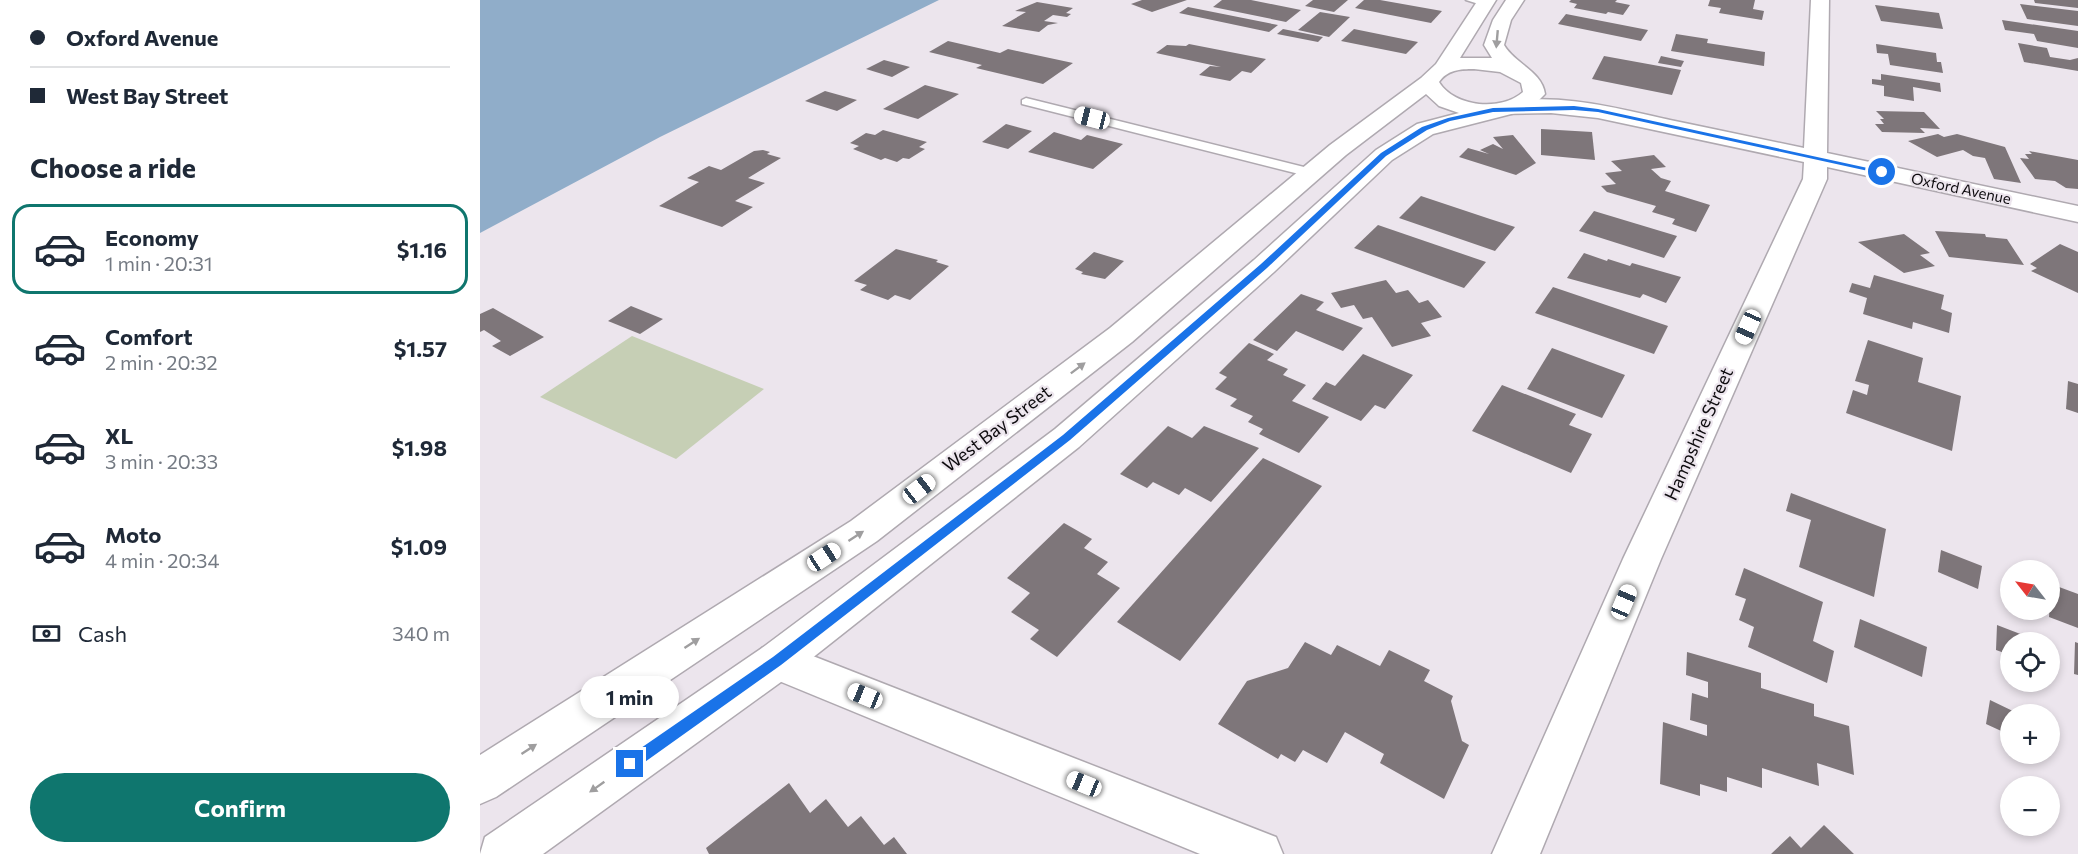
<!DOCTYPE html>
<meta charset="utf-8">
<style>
body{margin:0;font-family:Commissioner,sans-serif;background:#f2f2f3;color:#1f2937;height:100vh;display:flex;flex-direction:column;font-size:22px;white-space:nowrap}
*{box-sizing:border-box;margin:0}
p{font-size:20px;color:#747a83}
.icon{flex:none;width:33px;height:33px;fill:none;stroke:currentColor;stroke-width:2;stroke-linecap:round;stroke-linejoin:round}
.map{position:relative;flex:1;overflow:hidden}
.details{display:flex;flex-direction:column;background:#fff;width:480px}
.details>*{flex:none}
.guide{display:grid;align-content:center;height:132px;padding:0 30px;background:#fff}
.needle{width:39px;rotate:301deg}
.buttons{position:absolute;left:1520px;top:560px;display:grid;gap:12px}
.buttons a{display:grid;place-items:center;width:60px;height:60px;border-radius:50%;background:#fff;box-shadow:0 3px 9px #0003;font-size:30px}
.end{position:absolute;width:27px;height:27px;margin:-14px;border:8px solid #1a73e8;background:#fff;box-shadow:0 0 0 3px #fff}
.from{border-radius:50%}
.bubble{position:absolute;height:42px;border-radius:21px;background:#fff;box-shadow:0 3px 9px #0003;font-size:20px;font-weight:700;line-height:42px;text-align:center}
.car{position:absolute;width:18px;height:36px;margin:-18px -9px;border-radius:8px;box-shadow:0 0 4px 2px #0007;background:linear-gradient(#fff 24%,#345 0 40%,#fff 0 76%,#345 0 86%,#fff 0)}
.guide b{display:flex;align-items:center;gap:21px;height:57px;font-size:22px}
.guide b+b{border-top:2px solid #e0e1e3}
.guide i{width:15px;height:15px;background:#1f2937}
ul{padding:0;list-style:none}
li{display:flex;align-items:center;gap:18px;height:90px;margin:0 12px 9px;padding:0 18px;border:3px solid transparent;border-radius:18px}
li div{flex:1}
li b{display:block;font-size:22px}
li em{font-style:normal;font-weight:700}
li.selected{border-color:#0f766e}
li>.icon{width:54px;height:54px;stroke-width:1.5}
h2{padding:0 30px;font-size:27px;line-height:72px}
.pay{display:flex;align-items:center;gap:15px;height:66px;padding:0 30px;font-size:22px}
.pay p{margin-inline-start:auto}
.action{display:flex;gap:12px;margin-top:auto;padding:12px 30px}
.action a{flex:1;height:69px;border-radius:36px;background:#0f766e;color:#fff;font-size:24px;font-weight:700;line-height:69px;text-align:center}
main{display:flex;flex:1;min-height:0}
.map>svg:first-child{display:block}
.green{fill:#c6cfb5}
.water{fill:#90adc9}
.building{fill:#7e767a}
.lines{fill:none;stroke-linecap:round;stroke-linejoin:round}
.lane-casing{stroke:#afa9b0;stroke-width:3}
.street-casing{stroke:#afa9b0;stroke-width:3}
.secondary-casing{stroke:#afa9b0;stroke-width:3}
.lane{fill:#fff;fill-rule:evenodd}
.street{fill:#fff;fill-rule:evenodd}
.secondary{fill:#fff;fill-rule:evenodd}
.oneway{fill:#9f9e9f}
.route{fill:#1a73e8}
.labels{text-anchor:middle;stroke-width:4.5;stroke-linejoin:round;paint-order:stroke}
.far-street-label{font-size:15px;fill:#0e0c0f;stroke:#ece5ed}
.street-label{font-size:18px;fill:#0e0c0f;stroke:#ece5ed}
</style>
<main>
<section class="details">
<div class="guide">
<b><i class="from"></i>Oxford Avenue</b>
<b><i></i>West Bay Street</b>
</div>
<h2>Choose a ride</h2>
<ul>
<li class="selected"><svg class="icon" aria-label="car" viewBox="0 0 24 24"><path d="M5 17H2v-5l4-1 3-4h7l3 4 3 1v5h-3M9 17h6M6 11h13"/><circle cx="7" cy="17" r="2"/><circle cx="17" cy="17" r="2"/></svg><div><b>Economy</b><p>1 min · 20:31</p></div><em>$1.16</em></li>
<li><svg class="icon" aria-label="car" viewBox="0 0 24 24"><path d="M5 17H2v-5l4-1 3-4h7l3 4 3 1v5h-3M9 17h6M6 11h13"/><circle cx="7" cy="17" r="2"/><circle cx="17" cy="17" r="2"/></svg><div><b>Comfort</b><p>2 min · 20:32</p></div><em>$1.57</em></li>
<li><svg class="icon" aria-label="car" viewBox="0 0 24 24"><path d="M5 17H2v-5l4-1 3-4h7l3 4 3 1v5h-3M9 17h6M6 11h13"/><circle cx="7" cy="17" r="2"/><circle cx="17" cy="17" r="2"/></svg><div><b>XL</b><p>3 min · 20:33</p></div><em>$1.98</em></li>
<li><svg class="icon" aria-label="car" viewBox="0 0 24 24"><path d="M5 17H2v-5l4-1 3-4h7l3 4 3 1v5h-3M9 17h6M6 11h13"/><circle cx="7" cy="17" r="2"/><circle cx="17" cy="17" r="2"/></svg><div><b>Moto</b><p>4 min · 20:34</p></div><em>$1.09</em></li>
</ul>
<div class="pay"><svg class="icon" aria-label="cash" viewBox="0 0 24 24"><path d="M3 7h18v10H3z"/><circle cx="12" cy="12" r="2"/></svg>Cash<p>340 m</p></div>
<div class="action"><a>Confirm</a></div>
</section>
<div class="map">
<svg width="1598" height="854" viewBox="0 0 1598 854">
<rect width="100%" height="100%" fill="#ece5ed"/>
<path class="green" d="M152,336L284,389L196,459L60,397Z"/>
<path class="water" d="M0,0H459L180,137L0,233Z"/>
<g class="building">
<path d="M662,0H707L672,12L651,4Z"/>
<path d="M742,0H771L821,10L806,22L733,7Z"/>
<path d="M833,0H868L854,12L825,6Z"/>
<path d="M884,0H900L962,11L951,23L875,8Z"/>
<path d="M1091,0H1137L1135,2L1150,5L1143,15L1128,12L1126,14L1094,8L1097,4L1089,2Z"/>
<path d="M1230,0H1275L1273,9L1284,11L1282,20L1239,13L1241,8L1228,6Z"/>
<path d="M1554,0H1598V8L1555,3Z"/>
<path d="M557,2L593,8L586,13L591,14L587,17L573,15L564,21L578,23L568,25L559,32L522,26L546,12L535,11Z"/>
<path d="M1540,4L1598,11V26L1547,19Z"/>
<path d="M1395,5L1459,13L1463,29L1401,21Z"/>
<path d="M708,7L798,25L789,32L699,13Z"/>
<path d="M840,12L870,17L849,37L818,30Z"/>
<path d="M1086,14L1168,30L1161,41L1078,24Z"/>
<path d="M1522,20L1598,31V48L1557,41L1554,34L1525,30Z"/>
<path d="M803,29L843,37L838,42L797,34Z"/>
<path d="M874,29L938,42L926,54L861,41Z"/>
<path d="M1196,34L1228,39L1227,43L1285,52L1284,66L1191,51Z"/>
<path d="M468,41L520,53L528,49L593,63L563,84L496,68L502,65L449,52Z"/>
<path d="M1538,43L1567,48L1570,57L1590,60L1598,58V71L1544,62Z"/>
<path d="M709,44L786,59L771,73L762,71L750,81L719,75L730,66L741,67L676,53L687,45L706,46Z"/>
<path d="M1396,44L1456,53L1457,62H1461L1463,73L1410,65L1408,54L1397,53Z"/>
<path d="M1124,56L1201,70L1192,95L1112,79Z"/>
<path d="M1181,56L1204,61L1201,67L1178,63Z"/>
<path d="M404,60L430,67L412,77L386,69Z"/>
<path d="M1401,74L1460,83L1461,92L1433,87L1434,101L1404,96V86L1392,84V79L1401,80Z"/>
<path d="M445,85L479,94L438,119L403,109Z"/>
<path d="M345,91L377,100L357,111L325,101Z"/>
<path d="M1396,111L1444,112L1460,129L1440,128L1445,133L1402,132L1395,124H1404L1400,119H1404Z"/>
<path d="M526,124L552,131L528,149L502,142Z"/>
<path d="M1061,129L1112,132L1115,160L1061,155Z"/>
<path d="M403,130L447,142L439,147L445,149L429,159L423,158L417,162L405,158L401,160L373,149L379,146L370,143L386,133L395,135Z"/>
<path d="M574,132L601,140L607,135L643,144L613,169L548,152Z"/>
<path d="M1458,134L1464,137L1477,134L1525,147L1541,183L1514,179L1505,158L1493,156L1483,150L1457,157L1428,141Z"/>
<path d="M1033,135L1056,163L1036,175L979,157L988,148L1009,154L1000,150L1013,144L1023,149L1013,137Z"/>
<path d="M283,150L290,152L287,154L301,158L268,178L285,183L255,201L273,207L242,227L179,206L219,182L207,178L229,166L241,170L274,151Z"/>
<path d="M1549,151L1598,160V189L1586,188L1575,181L1555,179L1540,158L1549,159L1545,154H1552Z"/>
<path d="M1174,155L1186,167L1171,169L1181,178L1191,181L1185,191L1230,205L1216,232L1192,224L1195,219L1172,212L1176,206L1127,192L1121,186L1136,184L1125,173L1142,171L1131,161Z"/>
<path d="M941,196L1010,219L1035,227L1015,251L919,218Z"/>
<path d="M1114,211L1197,236L1184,258L1099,231Z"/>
<path d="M898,225L1006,262L984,288L874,248Z"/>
<path d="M1455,231L1505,234L1506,237L1527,239L1544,265L1469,257Z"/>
<path d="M1424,234L1450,253L1440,255L1455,266L1424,273L1378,242Z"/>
<path d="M1580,244L1598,252V293L1551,271L1557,268L1550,264Z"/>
<path d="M416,249L458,260L456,262L469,266L430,300L415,295L408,300L380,290L387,285L374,281Z"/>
<path d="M614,252L644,261L625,279L601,274L603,272L595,269Z"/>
<path d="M1104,253L1127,261L1128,259L1150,266L1152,263L1201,277L1186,303L1163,294L1160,298L1087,278Z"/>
<path d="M1394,275L1464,295L1461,309L1472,313L1469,333L1433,322L1432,329L1383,314L1387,298L1369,292L1372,283L1390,288Z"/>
<path d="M906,280L916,293L928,290L939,303L948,300L962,317L941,323L951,336L912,347L892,317L883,319L874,305L861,308L851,293Z"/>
<path d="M1073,287L1188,326L1174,354L1055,313Z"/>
<path d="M821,294L844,302L836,310L883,328L863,351L816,331L797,351L773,340Z"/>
<path d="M151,306L183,319L160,334L128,321Z"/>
<path d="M13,308L64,337L30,356L12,346L21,341L4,330L0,332V314Z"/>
<path d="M1388,340L1443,358L1438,382L1481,396L1472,451L1366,413L1373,390L1387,395L1389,385L1375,381Z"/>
<path d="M769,343L794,354L787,360L808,369L803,375L826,385L812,401L849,417L819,453L779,434L783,429L768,422L773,416L750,406L757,399L735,389L747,377L739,373Z"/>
<path d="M1072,348L1145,375L1122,418L1047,389Z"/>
<path d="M883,354L933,375L905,409L895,405L881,421L832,399L846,382L855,386Z"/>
<path d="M1588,381L1598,384V413L1586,409Z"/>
<path d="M1022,385L1096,414L1089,425L1112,434L1091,473L992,431Z"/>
<path d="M688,426L712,438L724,426L779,448L731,502L705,488L699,495L673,482L667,488L640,474Z"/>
<path d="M783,458L842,486L700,661L637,622Z"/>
<path d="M1311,493L1406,529L1394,597L1319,567L1331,520L1306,511Z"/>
<path d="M584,523L612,539L604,548L628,562L617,574L640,588L577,657L550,639L559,630L531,612L550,593L527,578Z"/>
<path d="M1461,550L1502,566L1498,589L1458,572Z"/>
<path d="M1264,568L1343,602L1333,641L1354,651L1347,683L1268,647L1274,627L1259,620L1266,599L1255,595Z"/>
<path d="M1571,584L1598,594V628L1569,617Z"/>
<path d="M1380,619L1447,647L1442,677L1374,647Z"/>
<path d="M1517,625L1556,640V642H1530V655L1516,650Z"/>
<path d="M825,642L851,655L857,645L900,666L909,650L950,670L944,681L973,696L971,701L982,741L989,745L964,799L900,763L904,754L865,732L847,763L823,750L815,762L801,754L798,759L738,724L767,681L808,668Z"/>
<path d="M1595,642L1598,643V675L1594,674Z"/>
<path d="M1207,652L1281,673V688L1334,704V716L1369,726L1374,775L1337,763L1339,786L1282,768V788L1247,777V792L1220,784V796L1180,784L1183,722L1227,736V725L1210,720L1212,693L1228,698V682L1206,675Z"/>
<path d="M1510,700L1539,714H1530V735L1506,724Z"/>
<path d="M309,783L330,813L346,799L368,827L381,816L404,845L414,837L427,854H229L226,848Z"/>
<path d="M1344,825L1374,854H1291L1310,836L1321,848Z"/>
</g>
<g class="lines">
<defs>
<g id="lane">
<path d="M986,0H1005L1010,3L1005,6Z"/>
<path d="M546,98L836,170L838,173L831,177L542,104V100Z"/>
</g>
<g id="street">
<path d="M1331,0H1349L1347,153L1598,206V222L1347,167V179L1181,559L1060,854H1012L1143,559L1323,179L1324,162L1118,118L1071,113L1018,114L1015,109L1018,104C1074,91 1136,108 1190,120C1235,129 1280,139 1324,148Z"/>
<path d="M297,642L796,837L803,854H720L282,674L276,661L282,648Z"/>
</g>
<path id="secondary" d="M998,0H1016L980,58H1012L1004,45L1013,20L1026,0H1044L1031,20L1024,45C1035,64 1062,71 1065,94L1052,107L1039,112L953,134L912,160L794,272L599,447L312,674L63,854H0L5,837L282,648L575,429L774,260L896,150L937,124L979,113L959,106L946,94L866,155L652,342L397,541L16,797L0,804V755L371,521L630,328L850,145L941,78L956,64ZM994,69L1020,72L1041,83L1043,92C1022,111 975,108 959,82C967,70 980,69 994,69Z"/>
</defs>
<use href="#lane" class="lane-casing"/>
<use href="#street" class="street-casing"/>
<use href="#secondary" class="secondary-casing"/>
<use href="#lane" class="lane"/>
<use href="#street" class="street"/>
<use href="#secondary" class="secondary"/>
</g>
<defs><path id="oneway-solid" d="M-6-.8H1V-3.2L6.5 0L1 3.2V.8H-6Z" transform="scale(1.5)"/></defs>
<g class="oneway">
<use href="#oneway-solid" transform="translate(1017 39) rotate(95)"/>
<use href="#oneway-solid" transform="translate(598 368) rotate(-37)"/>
<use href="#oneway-solid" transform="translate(376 536) rotate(-33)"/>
<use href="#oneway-solid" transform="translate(212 643) rotate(-33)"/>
<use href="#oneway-solid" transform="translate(49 749) rotate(-33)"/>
<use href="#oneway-solid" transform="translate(117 787) rotate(145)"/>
</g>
<path class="route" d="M1094,106L1118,109L1406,172L1402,174L1118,112L1094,110L1013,112L970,121L947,130L906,156L787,268L590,440L301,665L155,769H145V759L293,657L583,435L781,264L901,153L942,127L968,118L1013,108Z"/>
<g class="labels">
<g class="far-street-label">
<text transform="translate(1481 189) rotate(12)" y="5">Oxford Avenue</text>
</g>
<g class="street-label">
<text transform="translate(517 429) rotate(-37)" y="6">West Bay Street</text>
<text transform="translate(1219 434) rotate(-66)" y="6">Hampshire Street</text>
</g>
</g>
</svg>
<div class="buttons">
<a><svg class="needle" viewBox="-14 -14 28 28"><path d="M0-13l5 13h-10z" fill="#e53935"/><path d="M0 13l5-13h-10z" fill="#747a83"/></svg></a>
<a><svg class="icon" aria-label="locate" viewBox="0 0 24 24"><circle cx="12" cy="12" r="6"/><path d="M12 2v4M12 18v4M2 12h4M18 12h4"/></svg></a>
<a>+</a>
<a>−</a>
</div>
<i class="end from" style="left:1402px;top:172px"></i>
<i class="end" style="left:150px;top:764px"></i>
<div class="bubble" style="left:100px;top:676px;width:99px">1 min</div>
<i class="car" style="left:612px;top:118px;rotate:284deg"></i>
<i class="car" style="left:1268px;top:327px;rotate:204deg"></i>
<i class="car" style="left:439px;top:489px;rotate:52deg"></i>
<i class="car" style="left:344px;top:557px;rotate:57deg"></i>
<i class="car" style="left:1144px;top:602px;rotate:23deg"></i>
<i class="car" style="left:385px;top:696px;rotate:292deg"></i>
<i class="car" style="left:604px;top:784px;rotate:292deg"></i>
</div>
</main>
